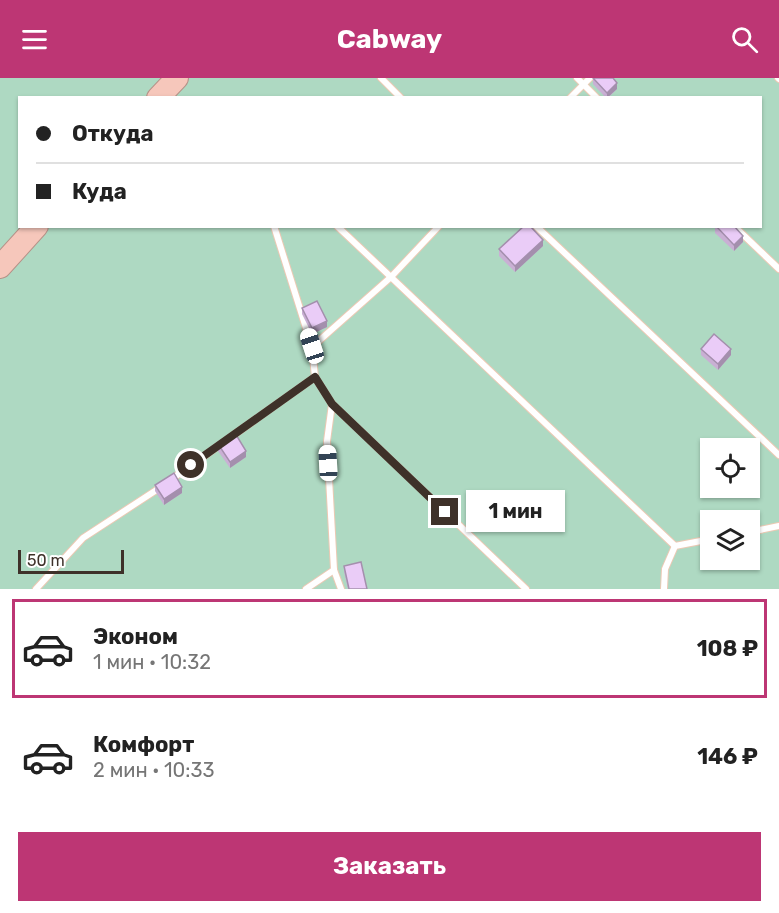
<!DOCTYPE html>
<html lang="ru">
<meta charset="utf-8">
<style>
body{margin:0;font-family:Rubik,sans-serif;background:#f2f2f2;color:#222;height:100vh;display:flex;flex-direction:column;font-size:22px;white-space:nowrap}
*{box-sizing:border-box;margin:0}
p{font-size:20px;color:#767676}
.icon{flex:none;width:33px;height:33px;fill:none;stroke:currentColor;stroke-width:2;stroke-linecap:round;stroke-linejoin:round}
.map{position:relative;height:511px;overflow:hidden}
.drawer{display:flex;flex-direction:column;background:#fff;flex:1}
.drawer>*{flex:none}
.guide{position:absolute;left:18px;top:18px;width:744px;height:132px;border-radius:0px;box-shadow:0 2px 4px #0004;display:grid;align-content:center;height:132px;padding:0 18px;background:#fff}
.buttons{position:absolute;left:700px;top:360px;display:grid;gap:12px}
.buttons a{display:grid;place-items:center;width:60px;height:60px;border-radius:0px;background:#fff;box-shadow:0 2px 4px #0004;font-size:30px}
.scale{position:absolute;left:18px;bottom:15px;width:106px;box-sizing:border-box;padding-left:6px;border:3px solid #3e3129;border-top:0;font-size:16px;line-height:21px;white-space:nowrap;color:#3e3129;-webkit-text-stroke:4px #fff;paint-order:stroke}
.end{position:absolute;width:27px;height:27px;margin:-14px;border:8px solid #3e3129;background:#fff;box-shadow:0 0 0 3px #fff}
.from{border-radius:50%}
.bubble{position:absolute;height:42px;border-radius:0px;background:#fff;box-shadow:0 2px 4px #0004;font-size:20px;font-weight:700;line-height:42px;text-align:center}
.car{position:absolute;width:18px;height:36px;margin:-18px -9px;border-radius:8px;box-shadow:0 0 4px 2px #0007;background:linear-gradient(#fff 24%,#345 0 40%,#fff 0 76%,#345 0 86%,#fff 0)}
.guide b{display:flex;align-items:center;gap:21px;height:57px;font-size:22px}
.guide b+b{border-top:2px solid #e0e0e0}
.guide i{width:15px;height:15px;background:#222}
ul{padding:10px 0 0;list-style:none}
li{display:flex;align-items:center;gap:18px;height:99px;margin:0 12px 9px;padding:0 6px;border:3px solid transparent;border-radius:0px}
li div{flex:1}
li b{display:block;font-size:22px}
li em{font-style:normal;font-weight:700}
li.selected{border-color:#bd3674}
li>.icon{width:54px;height:54px;stroke-width:1.5}
.primary-button{display:flex;gap:12px;margin-top:auto;padding:12px 18px}
.primary-button a{flex:1;height:69px;border-radius:0px;background:#bd3674;color:#fff;font-size:24px;font-weight:700;line-height:69px;text-align:center}
header{display:flex;justify-content:space-between;align-items:center;height:78px;padding:0 18px;background:#bd3674;color:#fff;font-size:27px;font-weight:700}
.map>svg:first-child{display:block}
.green{fill:#aed9c2;fill-rule:evenodd}
.lines{fill:none;stroke-linecap:round;stroke-linejoin:round}
.lane-casing{stroke:#ecc9b4;stroke-width:8}
.highway-casing{stroke:#b69288;stroke-width:24}
.lane{stroke:#fff;stroke-width:6}
.highway{stroke:#f6c7bb;stroke-width:22}
.wall{fill:#c9afd4}
.shaded-wall{fill:#a48fad}
.building{fill:#eaccf7;stroke:#a48fad;stroke-width:1.5}
.route{stroke:#3e3129;stroke-width:8}
</style>
<header><svg class="icon" aria-label="menu" viewBox="0 0 24 24"><path d="M4 6h16M4 12h16M4 18h16"/></svg>Cabway<svg class="icon" aria-label="search" viewBox="0 0 24 24"><circle cx="10" cy="10" r="6"/><path d="M15 15l6 6"/></svg></header>
<div class="map">
<svg width="779" height="511" viewBox="0 0 779 511">
<rect width="100%" height="100%" fill="#fafafa"/>
<path class="green" d="M0,0H779V511H0ZM20,20H760V148H20ZM711,370H750V410H711ZM711,442H750V482H711Z"/>
<g class="lines">
<defs>
<g id="lane">
<path d="M381,0L401,20"/>
<path d="M577,0L597,20"/>
<path d="M778,0L779,1"/>
<path d="M570,20L590,0"/>
<path d="M274,148L312,269L315,299L332,326L327,363L334,492L341,511"/>
<path d="M337,148L675,468"/>
<path d="M536,148L779,377"/>
<path d="M734,148L779,191"/>
<path d="M312,269L391,199L439,148"/>
<path d="M332,326L526,511"/>
<path d="M169,403L315,299"/>
<path d="M750,454L779,448"/>
<path d="M36,511L83,460L161,409"/>
<path d="M306,511L334,492"/>
<path d="M664,511L665,491L675,468L711,461"/>
</g>
<g id="highway">
<path d="M158,20L177,0"/>
<path d="M0,189L37,148"/>
</g>
</defs>
<use href="#lane" class="lane-casing"/>
<use href="#highway" class="highway-casing"/>
<use href="#lane" class="lane"/>
<use href="#highway" class="highway"/>
</g>
<g class="wall">
<path d="M593,0L617,11L608,20H606L593,6Z"/>
<path d="M715,149L743,164L734,173L715,155Z"/>
<path d="M543,168L515,194L499,178V171Z"/>
<path d="M302,230L327,249L312,256L302,236Z"/>
<path d="M701,271L731,277L718,292L701,277Z"/>
<path d="M218,366L246,379L230,390L218,373Z"/>
<path d="M155,407L182,415L164,427L155,413Z"/>
<path d="M344,488L367,511H348L344,494Z"/>
</g>
<g class="shaded-wall">
<path d="M617,5V11L607,20V15Z"/>
<path d="M743,158V164L734,173V167Z"/>
<path d="M543,162V168L515,194V188Z"/>
<path d="M327,243V249L312,256V250Z"/>
<path d="M731,271V277L718,292V286Z"/>
<path d="M246,373V379L230,390V384Z"/>
<path d="M182,409V415L164,427V421Z"/>
</g>
<g class="building">
<path d="M593,0H613L617,5L607,15Z"/>
<path d="M524,148H530L543,162L515,188L499,171Z"/>
<path d="M716,148H734L743,158L734,167Z"/>
<path d="M317,223L327,243L312,250L302,230Z"/>
<path d="M714,256L731,271L718,286L701,271Z"/>
<path d="M235,355L246,373L230,384L218,366Z"/>
<path d="M174,395L182,409L164,421L155,407Z"/>
<path d="M361,484L367,511H349L344,488Z"/>
</g>
<g class="lines">
<path class="route" d="M191,387L315,299L332,326L445,434"/>
</g>
</svg>
<div class="buttons">
<a><svg class="icon" aria-label="locate" viewBox="0 0 24 24"><circle cx="12" cy="12" r="6"/><path d="M12 2v4M12 18v4M2 12h4M18 12h4"/></svg></a>
<a><svg class="icon" aria-label="layers" viewBox="0 0 24 24"><path d="M12 4l9 5-9 5-9-5zM3 14l9 5 9-5"/></svg></a>
</div>
<div class="scale">50 m</div>
<i class="end from" style="left:191px;top:387px"></i>
<i class="end" style="left:445px;top:434px"></i>
<div class="bubble" style="left:466px;top:412px;width:99px">1 мин</div>
<i class="car" style="left:312px;top:268px;rotate:342deg"></i>
<i class="car" style="left:328px;top:385px;rotate:357deg"></i>
<div class="guide">
<b><i class="from"></i>Откуда</b>
<b><i></i>Куда</b>
</div>
</div>
<section class="drawer">
<ul>
<li class="selected"><svg class="icon" aria-label="car" viewBox="0 0 24 24"><path d="M5 17H2v-5l4-1 3-4h7l3 4 3 1v5h-3M9 17h6M6 11h13"/><circle cx="7" cy="17" r="2"/><circle cx="17" cy="17" r="2"/></svg><div><b>Эконом</b><p>1 мин · 10:32</p></div><em>108 ₽</em></li>
<li><svg class="icon" aria-label="car" viewBox="0 0 24 24"><path d="M5 17H2v-5l4-1 3-4h7l3 4 3 1v5h-3M9 17h6M6 11h13"/><circle cx="7" cy="17" r="2"/><circle cx="17" cy="17" r="2"/></svg><div><b>Комфорт</b><p>2 мин · 10:33</p></div><em>146 ₽</em></li>
</ul>
<div class="primary-button"><a>Заказать</a></div>
</section>
